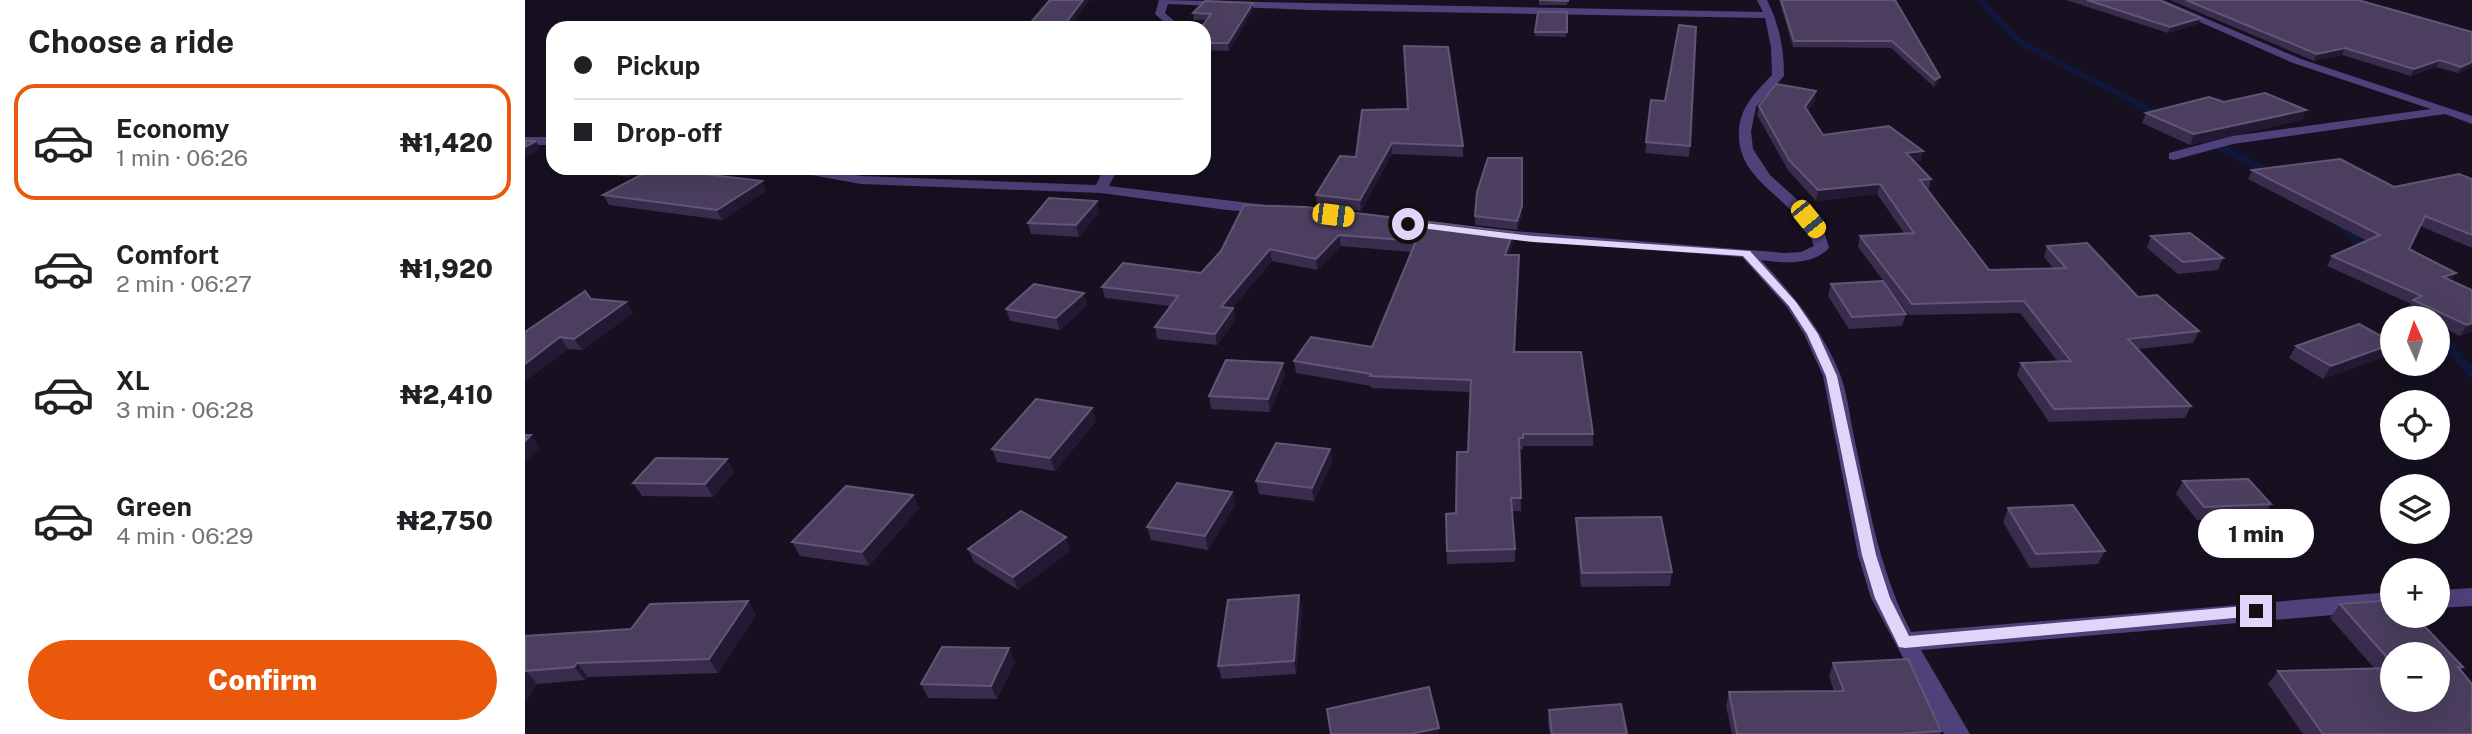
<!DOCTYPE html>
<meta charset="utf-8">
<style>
body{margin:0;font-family:"Public Sans",sans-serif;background:#f2f2f2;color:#202124;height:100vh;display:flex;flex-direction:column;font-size:26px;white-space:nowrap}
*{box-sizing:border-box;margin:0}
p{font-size:23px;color:#757577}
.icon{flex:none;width:38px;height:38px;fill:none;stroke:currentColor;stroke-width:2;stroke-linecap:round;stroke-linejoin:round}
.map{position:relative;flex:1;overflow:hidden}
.drawer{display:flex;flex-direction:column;background:#fff;width:525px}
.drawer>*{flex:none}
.top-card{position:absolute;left:21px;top:21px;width:665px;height:154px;border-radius:21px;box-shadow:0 7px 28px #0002;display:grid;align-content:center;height:154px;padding:0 28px;background:#fff}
.needle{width:46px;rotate:357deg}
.buttons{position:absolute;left:1855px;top:306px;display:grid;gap:14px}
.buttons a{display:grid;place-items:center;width:70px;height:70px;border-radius:50%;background:#fff;box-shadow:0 7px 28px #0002;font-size:35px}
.end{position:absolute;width:32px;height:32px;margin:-16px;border:9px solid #e1d5f9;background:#111;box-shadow:0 0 0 4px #111}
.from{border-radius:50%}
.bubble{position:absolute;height:49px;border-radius:24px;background:#fff;box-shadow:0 7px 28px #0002;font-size:23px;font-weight:800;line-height:49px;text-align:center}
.car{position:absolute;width:21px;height:42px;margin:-21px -10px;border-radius:9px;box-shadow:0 0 5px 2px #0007;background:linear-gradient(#f5c518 24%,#345 0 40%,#f5c518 0 76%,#345 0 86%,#f5c518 0)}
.top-card b{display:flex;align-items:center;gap:24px;height:66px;font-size:26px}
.top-card b+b{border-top:2px solid #e0e0e0}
.top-card i{width:18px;height:18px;background:#202124}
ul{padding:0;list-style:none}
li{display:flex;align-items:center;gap:21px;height:116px;margin:0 14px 10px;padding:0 14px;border:4px solid transparent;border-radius:21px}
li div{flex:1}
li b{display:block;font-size:26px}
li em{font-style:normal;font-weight:800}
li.on{border-color:#ea580c}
li>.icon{width:63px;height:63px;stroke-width:1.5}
h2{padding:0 28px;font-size:32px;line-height:84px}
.action{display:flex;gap:14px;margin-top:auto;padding:14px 28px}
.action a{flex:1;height:80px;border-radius:42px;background:#ea580c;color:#fff;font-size:28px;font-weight:800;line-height:80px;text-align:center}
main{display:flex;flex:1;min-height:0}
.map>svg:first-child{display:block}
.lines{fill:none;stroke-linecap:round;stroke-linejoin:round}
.stream-far2{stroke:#10173a;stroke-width:6}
.stream-far1{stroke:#10173a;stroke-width:8}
.stream{stroke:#10173a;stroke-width:10}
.minor{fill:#4f4179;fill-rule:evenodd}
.wall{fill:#392c4c;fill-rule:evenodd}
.shaded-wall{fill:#231933}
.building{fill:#4b3e5f;stroke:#625677;stroke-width:2}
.route{fill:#e1d5f9}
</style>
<main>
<section class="drawer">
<h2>Choose a ride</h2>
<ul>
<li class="on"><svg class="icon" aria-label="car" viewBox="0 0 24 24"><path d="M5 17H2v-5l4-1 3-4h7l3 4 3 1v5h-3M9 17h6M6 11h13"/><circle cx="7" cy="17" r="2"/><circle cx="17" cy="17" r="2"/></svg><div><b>Economy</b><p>1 min · 06:26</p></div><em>₦1,420</em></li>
<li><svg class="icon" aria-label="car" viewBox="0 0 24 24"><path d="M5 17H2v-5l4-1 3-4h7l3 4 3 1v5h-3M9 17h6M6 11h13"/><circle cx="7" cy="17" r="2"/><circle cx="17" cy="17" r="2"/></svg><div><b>Comfort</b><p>2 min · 06:27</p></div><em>₦1,920</em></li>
<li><svg class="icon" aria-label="car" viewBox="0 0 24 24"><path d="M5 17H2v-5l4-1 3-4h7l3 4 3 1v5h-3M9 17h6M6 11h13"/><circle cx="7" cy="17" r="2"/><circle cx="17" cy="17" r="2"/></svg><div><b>XL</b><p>3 min · 06:28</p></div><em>₦2,410</em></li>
<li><svg class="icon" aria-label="car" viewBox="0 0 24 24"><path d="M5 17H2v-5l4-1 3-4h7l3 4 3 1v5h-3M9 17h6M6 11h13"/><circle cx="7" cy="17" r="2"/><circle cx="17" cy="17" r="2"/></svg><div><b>Green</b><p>4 min · 06:29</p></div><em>₦2,750</em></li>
</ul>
<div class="action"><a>Confirm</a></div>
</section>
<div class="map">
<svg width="1947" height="734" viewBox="0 0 1947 734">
<rect width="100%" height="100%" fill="#161020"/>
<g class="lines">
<path class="stream-far2" d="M1455,0L1495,42L1638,117"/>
<g class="stream-far1">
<path d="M1673,136L1747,174"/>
<path d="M1815,222L1842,253"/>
</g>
<path class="stream" d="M1913,334L1947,373"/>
<g class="minor">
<path d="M634,0L1238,12L1232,0H1242C1254,24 1259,48 1259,76L1231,107L1226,131L1228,149L1245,175L1287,213L1299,231L1304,248C1287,266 1258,263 1236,260C1268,295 1297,329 1315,374C1323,395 1325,420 1330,442C1344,507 1355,572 1386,632L1867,592V610L1396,650L1445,734H1419L1346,598L1333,555L1298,376L1279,334L1262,307L1217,257L964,237L957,233L964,229L1260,253L1276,252L1289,246C1276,201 1217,186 1214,139C1212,110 1228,95 1247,75L1246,47L1240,18L783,10L643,4L640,13L657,28H646L630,14Z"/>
<path d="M1625,0H1638L1776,59L1947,116V124L1920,114L1708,144L1649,160L1644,159V153L1707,136L1906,109L1768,63Z"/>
<rect x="0" y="137" width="28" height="8"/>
<path d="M263,168H292L336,176L571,185L579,168H593L584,186L741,205L748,209L741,213L702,210L576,193L336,184L270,172Z"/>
<path d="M1947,588V606L1913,608V590Z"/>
</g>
</g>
<g class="wall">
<path d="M1014,0H1043L1042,5H1014Z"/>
<path d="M1254,0H1370L1413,84L1409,87L1366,48L1268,47Z"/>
<path d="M1541,0H1634L1673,24L1643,33Z"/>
<path d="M1645,0H1833L1947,32V67L1933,73L1911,67L1886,76L1817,55L1789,61Z"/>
<path d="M728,10L704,51L679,50V28L681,20H669L668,13Z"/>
<path d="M1042,12L1041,37L1010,36V32Z"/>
<path d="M1126,100L1165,146L1164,157L1120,153Z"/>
<path d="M1290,101L1283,111L1298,135L1396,161H1389L1406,179L1404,189H1402L1464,270L1528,268L1519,257L1522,246L1674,331L1668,343L1613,349L1666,406L1660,418L1524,422L1492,375L1496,363L1533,362L1495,313L1384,315L1333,247L1335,236L1379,233L1352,194L1291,201L1263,170L1232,115L1234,106Z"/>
<path d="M1699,102L1781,110L1777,120L1665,145L1617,123L1621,113Z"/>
<path d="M837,110L938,146V157L867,154L836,211L792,206L791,195L831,157Z"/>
<path d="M39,168H122L104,177Z"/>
<path d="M1727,170L1869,187L1947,179V248L1895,226L1884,249L1931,273L1926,281L1947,331L1935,336L1913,325V318H1899L1882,310L1886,304L1802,266L1807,256L1842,241L1723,179Z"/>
<path d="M237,181L241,191L197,220L84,205L78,195Z"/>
<path d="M719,205L988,243L984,255L994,266L989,352L1068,434V446H998V450H995L996,511H987L990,549V562L922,564L921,514L931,513L943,452L945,392L846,388V386L771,373L769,361L847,347L886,252L816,246L792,270L747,261L707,308H708L710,320L692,345L632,339L630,327L645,306L580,298L577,287L676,273L696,251Z"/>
<path d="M574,212L554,237L506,234L503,223Z"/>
<path d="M950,216H997L992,230L950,225Z"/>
<path d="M1626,236L1698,258L1693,270L1653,274L1622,248Z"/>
<path d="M1306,284L1381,314L1377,326L1324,329L1303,296Z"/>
<path d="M66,299L101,302L108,313L57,350L43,349L0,381V332Z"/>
<path d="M562,305L535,330L485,321L481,309Z"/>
<path d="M1867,342V347L1862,356L1798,379L1764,358L1771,346Z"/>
<path d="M760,375L745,412L686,409L684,396Z"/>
<path d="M571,421L530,471L472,462L467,449Z"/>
<path d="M805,449L807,462L789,501L734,494L731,481Z"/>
<path d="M209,472L188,497L117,496L108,483Z"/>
<path d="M1658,481L1746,504L1738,518L1672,520L1651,494Z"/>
<path d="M707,492L710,505L683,550L626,540L622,527Z"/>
<path d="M388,495L394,508L344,566L275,556L267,542Z"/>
<path d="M1483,508L1580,551L1573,564L1505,568L1478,522Z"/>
<path d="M1051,518L1147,572L1145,586L1056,587L1051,531Z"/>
<path d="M541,537L545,551L493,590L449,562L443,549Z"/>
<path d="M774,595L777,609L771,674L697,679L693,666Z"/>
<path d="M223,601L231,615L193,673L63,677L60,680L12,684L0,702V636L106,629Z"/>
<path d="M1815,604L1938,667L1936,670L1947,734H1778L1743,684L1753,671L1850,669L1805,618ZM1867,654L1913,700H1867Z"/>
<path d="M490,662L472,699L403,698L396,684Z"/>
<path d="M1308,663L1416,731L1415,734H1207L1201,706L1204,692L1309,691L1304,677Z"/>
<path d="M1024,710L1102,734H1025L1023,723Z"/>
</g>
<g class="shaded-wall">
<path d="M558,0H565L544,28H537Z"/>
<path d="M728,3V10L704,51L703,43Z"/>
<path d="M1676,18L1673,24L1643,33L1645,27Z"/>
<path d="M1820,48L1817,55L1789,61L1792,54Z"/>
<path d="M1915,60L1911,67L1886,76L1889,69Z"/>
<path d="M1947,62V67L1933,73L1936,67Z"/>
<path d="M1415,77L1413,84L1409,87L1410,80Z"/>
<path d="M1291,91L1290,101L1279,117L1280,107Z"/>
<path d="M1781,110L1777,120L1665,145L1669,134Z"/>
<path d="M11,141L15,149L0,158V147Z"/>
<path d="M867,143V154L836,211L835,200Z"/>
<path d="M1398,151L1396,161L1379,163L1381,153Z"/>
<path d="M99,168H122L104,177Z"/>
<path d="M237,181L241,191L197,220L192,210Z"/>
<path d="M1355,184L1352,194L1291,201L1293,190Z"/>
<path d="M572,201L574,212L554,237L551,225Z"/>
<path d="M997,206V216L992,230V221Z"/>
<path d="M988,232V243L980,266V255Z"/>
<path d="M814,235L816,246L792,270L791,259Z"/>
<path d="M745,249L747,261L698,318L696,307Z"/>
<path d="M1931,273L1925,283L1918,277Z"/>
<path d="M559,293L562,305L535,330L531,318Z"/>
<path d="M101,302L108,313L57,350L49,339Z"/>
<path d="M708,308L710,320L692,345L690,334Z"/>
<path d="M1947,323V331L1935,336L1942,325Z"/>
<path d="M35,337L43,349L0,381V364Z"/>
<path d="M1867,344V347L1862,356L1798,379L1806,366Z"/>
<path d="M758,363L760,375L745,412L743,399Z"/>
<path d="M567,408L571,421L530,471L525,458Z"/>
<path d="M6,435L15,448L0,462V441Z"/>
<path d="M805,449L807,462L789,501L787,488Z"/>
<path d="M202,459L209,472L188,497L180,484Z"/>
<path d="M707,492L710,505L683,550L680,536Z"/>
<path d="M388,495L394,508L344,566L337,552Z"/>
<path d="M541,537L545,551L493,590L488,577Z"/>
<path d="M774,595L777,609L771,674L769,661Z"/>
<path d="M223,601L231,615L193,673L184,659Z"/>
<path d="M484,648L490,662L472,699L466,686Z"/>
<path d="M52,663L63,677L60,680L49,667Z"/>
<path d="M0,670L12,684L0,702Z"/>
<path d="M914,728V734H886Z"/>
</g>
<g class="building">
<path d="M525,0H558L537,28H501Z"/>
<path d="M1014,0H1043V1Z"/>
<path d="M1256,0H1370L1415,77L1410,80L1367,41H1269Z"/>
<path d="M1562,0H1634L1676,18L1645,27Z"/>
<path d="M1661,0H1833L1947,32V62L1936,67L1915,60L1889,69L1820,48L1792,54Z"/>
<path d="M680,1L728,3L703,43H679V28H676L686,14L668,13Z"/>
<path d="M1013,12H1042V32H1010Z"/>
<path d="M1154,25L1171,27L1165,146L1121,142L1126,100L1140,101Z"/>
<path d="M879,46L923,47L938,146L867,143L835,200L791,195L815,156L831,157L837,110L883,109Z"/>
<path d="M1251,84L1291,91L1280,107L1298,135L1364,126L1398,151L1381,153L1406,179L1395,180L1464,270L1541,268L1522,246L1562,243L1613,297L1632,295L1674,331L1603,339L1666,406L1529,409L1496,363L1546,361L1499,301L1387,304L1335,236L1389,233L1355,184L1293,190L1264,160L1234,106Z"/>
<path d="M1740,93L1781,110L1669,134L1621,113L1684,97L1699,102Z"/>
<path d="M26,140H28V158H24Z"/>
<path d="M0,141H11L0,147Z"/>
<path d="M963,158H997V206L992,221L950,216L952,192Z"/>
<path d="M1815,159L1869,187L1934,174L1947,179V235L1900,216L1884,249L1931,273L1918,277L1947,290V323L1942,325L1888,300L1897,296L1807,256L1855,235L1727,170Z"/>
<path d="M129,168L237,181L192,210L78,195Z"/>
<path d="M524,198L572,201L551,225L503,223Z"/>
<path d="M719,205L781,207L988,232L980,255H994L989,352H1056L1068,434H998V438H994L996,498H986L990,549L922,551L921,514L931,513L932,452H943L946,380L845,376L846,374L769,361L786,337L847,347L891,241L814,235L791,259L745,249L696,307L708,308L690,334L630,327L653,296L577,287L598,263L676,273L696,251Z"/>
<path d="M1665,233L1698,258L1658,262L1626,236Z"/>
<path d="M1358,281L1381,314L1327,317L1306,284Z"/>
<path d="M509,284L559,293L531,318L481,309Z"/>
<path d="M60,291L66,299L101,302L49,339L35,337L0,364V332Z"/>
<path d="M1834,324L1867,342V344L1806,366L1771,346Z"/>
<path d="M701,360L758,363L743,399L684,396Z"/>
<path d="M511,399L567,408L525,458L467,449Z"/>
<path d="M0,435H6L0,441Z"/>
<path d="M751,443L805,449L787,488L731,481Z"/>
<path d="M131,458L202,459L180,484L108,483Z"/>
<path d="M1723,479L1746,504L1679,507L1658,481Z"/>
<path d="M652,483L707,492L680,536L622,527Z"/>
<path d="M321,486L388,495L337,552L267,542Z"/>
<path d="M1548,505L1580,551L1511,554L1483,508Z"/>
<path d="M496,511L541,537L488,577L443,549Z"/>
<path d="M1136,517L1147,572L1057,573L1051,518Z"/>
<path d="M774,595L769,661L693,666L703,600Z"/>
<path d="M1867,600V616H1890L1938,667H1933L1947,684V734H1798L1753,671L1867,668V700H1913V654H1867V663L1815,604Z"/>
<path d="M223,601L184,659L52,663L49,667L0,671V636L106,629L125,604Z"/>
<path d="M417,647L484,648L466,686L396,684Z"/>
<path d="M1383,659L1416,731L1375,734H1212L1204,692L1319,691L1308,663Z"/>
<path d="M904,687L914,728L886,734H806L802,709Z"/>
<path d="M1096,704L1102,734H1027L1024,710Z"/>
</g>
<path class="route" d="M883,221L1008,236L1225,251L1271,302L1293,334L1312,376L1351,555L1365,598L1384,636L1731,605L1738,611L1731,616L1380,648L1374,647L1350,598L1337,555L1301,376L1282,334L1264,306L1218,256L1008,242L880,226L878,224Z"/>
</svg>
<div class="buttons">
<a><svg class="needle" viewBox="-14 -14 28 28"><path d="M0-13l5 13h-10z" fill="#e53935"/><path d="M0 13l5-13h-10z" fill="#757577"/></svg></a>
<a><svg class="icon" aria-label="locate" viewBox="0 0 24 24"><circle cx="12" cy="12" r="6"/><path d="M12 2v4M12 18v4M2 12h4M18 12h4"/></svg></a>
<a><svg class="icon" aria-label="layers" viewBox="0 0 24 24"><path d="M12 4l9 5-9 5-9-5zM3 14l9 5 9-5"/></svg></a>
<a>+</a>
<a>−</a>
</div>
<i class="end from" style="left:883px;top:224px"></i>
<i class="end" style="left:1731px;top:611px"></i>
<div class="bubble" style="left:1673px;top:509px;width:116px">1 min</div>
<i class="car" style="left:808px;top:215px;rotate:97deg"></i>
<i class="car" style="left:1283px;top:219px;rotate:141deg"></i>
<div class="top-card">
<b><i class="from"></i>Pickup</b>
<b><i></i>Drop-off</b>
</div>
</div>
</main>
